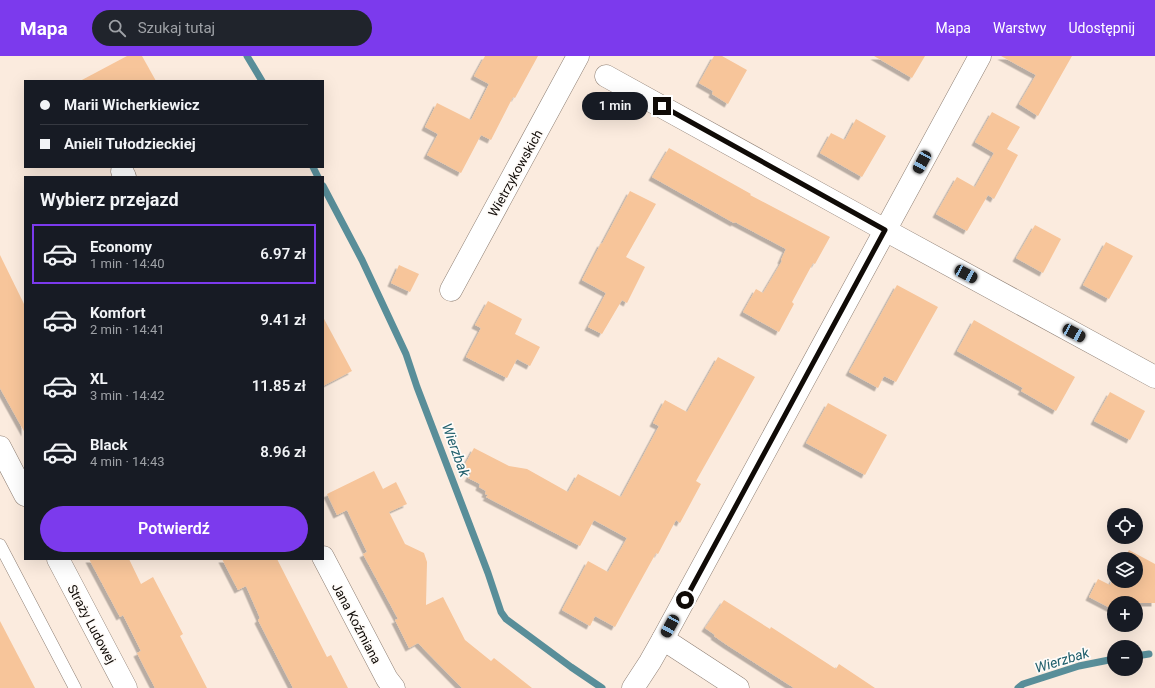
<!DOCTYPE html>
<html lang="pl">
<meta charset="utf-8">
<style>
body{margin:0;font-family:Roboto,sans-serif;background:#20242c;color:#f1f3f6;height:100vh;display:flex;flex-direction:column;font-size:15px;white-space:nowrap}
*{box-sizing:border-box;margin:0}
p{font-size:13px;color:#9ea1a6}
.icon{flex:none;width:22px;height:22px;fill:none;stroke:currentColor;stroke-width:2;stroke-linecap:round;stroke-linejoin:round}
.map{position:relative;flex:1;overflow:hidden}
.panel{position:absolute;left:24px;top:120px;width:300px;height:384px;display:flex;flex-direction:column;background:#171b24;border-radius:0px;box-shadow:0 4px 16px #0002}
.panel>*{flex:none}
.hud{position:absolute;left:24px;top:24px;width:300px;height:88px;border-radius:0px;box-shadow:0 4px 16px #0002;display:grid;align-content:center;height:88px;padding:0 16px;background:#171b24}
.buttons{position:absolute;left:1107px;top:452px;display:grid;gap:8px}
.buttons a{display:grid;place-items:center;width:36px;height:36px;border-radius:50%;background:#171b24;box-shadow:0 4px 16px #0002;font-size:20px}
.end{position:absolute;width:18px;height:18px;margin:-9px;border:5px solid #100b07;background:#fff;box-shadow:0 0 0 2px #fff}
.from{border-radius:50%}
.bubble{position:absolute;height:28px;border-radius:14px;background:#171b24;box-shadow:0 4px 16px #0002;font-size:13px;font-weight:600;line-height:28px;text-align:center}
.car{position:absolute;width:12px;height:24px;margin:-12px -6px;border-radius:5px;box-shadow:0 0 3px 1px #0007;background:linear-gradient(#222 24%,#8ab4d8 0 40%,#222 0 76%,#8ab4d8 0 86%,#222 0)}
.hud b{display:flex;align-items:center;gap:14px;height:38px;font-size:15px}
.hud b+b{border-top:1px solid #363941}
.hud i{width:10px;height:10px;background:#f1f3f6}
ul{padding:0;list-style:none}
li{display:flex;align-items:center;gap:12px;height:60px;margin:0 8px 6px;padding:0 8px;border:2px solid transparent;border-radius:0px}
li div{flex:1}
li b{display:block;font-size:15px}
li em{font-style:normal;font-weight:600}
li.current{border-color:#7c3aed}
li>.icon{width:36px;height:36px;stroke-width:1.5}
h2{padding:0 16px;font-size:18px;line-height:48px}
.action{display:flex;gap:8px;margin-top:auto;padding:8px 16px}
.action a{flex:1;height:46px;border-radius:24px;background:#7c3aed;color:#fff;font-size:16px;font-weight:600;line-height:46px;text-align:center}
header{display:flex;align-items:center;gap:24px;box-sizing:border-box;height:56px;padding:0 20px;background:#7c3aed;color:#fff}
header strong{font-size:19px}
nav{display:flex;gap:22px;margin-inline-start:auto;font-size:14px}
.search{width:280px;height:36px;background:#20242c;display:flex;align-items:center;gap:10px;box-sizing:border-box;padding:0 14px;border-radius:22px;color:#9ea1a6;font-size:15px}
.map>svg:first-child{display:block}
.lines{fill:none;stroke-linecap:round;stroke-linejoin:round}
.stream{stroke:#598e99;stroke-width:7}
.building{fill:#f7c59a;filter:url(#shadow)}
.lane-casing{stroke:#8e7f74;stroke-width:13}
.street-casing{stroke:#8e7f74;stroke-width:23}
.lane{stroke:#fff;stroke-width:12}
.street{stroke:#fff;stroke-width:22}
.route{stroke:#100b07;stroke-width:5}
.labels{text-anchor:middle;stroke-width:3.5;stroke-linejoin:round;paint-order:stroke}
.street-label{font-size:13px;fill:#100b07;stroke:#fefbf8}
.water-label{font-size:14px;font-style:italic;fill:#205f6c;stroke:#fefbf8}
</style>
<header>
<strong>Mapa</strong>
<div class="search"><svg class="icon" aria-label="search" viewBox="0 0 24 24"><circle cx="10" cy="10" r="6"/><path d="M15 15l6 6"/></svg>Szukaj tutaj</div>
<nav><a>Mapa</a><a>Warstwy</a><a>Udostępnij</a></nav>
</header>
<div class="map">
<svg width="1155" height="632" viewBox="0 0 1155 632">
<defs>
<filter id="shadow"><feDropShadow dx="-3.5" dy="3.5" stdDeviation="0" flood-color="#0004"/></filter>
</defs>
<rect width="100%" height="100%" fill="#fbebde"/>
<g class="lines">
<g class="stream">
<path d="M247,0L262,25"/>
<path d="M313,111L318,121"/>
<path d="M323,130L362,204L406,298L417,331L488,517L501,556L506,563L571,611L602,632"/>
<path d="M1136,600L1149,598"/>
<path d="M1018,632L1023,628L1079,610L1114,603"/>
</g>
</g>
<g class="building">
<path d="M127,0H142L156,25H80Z"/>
<path d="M485,0H538L515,42L513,41L491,84L481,79L461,117L427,99L438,78L425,71L437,47L471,64L489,28L474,20Z"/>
<path d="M714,0H722L747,14L728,48L712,38L713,35L699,27Z"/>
<path d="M874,0H925L912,22Z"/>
<path d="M1001,0H1072L1038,60L1019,48L1036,19Z"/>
<path d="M992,56L1020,71L1007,93L1018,99L994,143L988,139L967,175L936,158L957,121L980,134L975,131L994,97L975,86Z"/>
<path d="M856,63L886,80L862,121L820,97L831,77L845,84Z"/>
<path d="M669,92L751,138L750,139L830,181L815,208L813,207L792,246L794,248L779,276L743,256L756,233L763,237L782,205L781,204L786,193L735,166L734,167L652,121Z"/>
<path d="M630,135L656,148L626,201L645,211L627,247L622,244L602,278L588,271L606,237L582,224L601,187L602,188Z"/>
<path d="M1035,169L1061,183L1043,217L1016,202Z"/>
<path d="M1106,186L1133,200L1109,243L1083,229Z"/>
<path d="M0,199L25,250V377L0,332Z"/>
<path d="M399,209L419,218L410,236L391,227Z"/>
<path d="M897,229L938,251L896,326L884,320L878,332L849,316Z"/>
<path d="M488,245L522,263L515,278L540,291L530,310L517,303L507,322L466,301L481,272L475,269Z"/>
<path d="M323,261L352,315L323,330Z"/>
<path d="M974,264L1075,321L1056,355L1021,335L1023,332L957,295Z"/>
<path d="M718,301L755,321L696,425L701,428L680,467L676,464L658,498L656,497L615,571L595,560L590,570L562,554L588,505L608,516L627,482L594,464L580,490L486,441L488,439L485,438L486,435L479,431L480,428L468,422L471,417L463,412L474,392L509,410L527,413L568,436L578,418L621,441L659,370L653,367L665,344L687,356Z"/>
<path d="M1110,336L1145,355L1130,384L1094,365Z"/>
<path d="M828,347L887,379L865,419L806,387Z"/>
<path d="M374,415L383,433L396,426L407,448L389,456L405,488L424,497L427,506L426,549L443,541L465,584L491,605L494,602L532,632H462L418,587L409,592L395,564L398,563L363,498L367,496L347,454L337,459L327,438Z"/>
<path d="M1129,494L1155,508V547H1114V554L1089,541L1098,523L1110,529L1114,521V525H1136V503H1124Z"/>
<path d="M89,503H129L141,528L153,521L183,578L180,580L207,632H155L137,597L141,595L123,559L120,561Z"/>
<path d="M222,503H277L327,601L331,599L348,632H293L258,564L260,562L246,530L238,534Z"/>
<path d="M724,544L770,573L771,571L836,613L839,608L875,632H794L727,589L714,580L715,579L705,572Z"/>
<path d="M0,565L35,632H0Z"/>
</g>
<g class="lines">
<defs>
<path id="lane" d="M0,489L75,632"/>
<g id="street">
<path d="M606,20L885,174L1155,321"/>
<path d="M122,115L125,121"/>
<path d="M451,234L578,0"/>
<path d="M0,391L25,439"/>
<path d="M323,501L387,623L394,632"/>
<path d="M58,503L126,632"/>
<path d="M663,583L738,632"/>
<path d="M633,632L650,606L663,583L980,0"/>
</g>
</defs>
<use href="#lane" class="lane-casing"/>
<use href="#street" class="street-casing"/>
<use href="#lane" class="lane"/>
<use href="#street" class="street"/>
</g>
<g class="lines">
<path class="route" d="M662,50L885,174L685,544"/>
</g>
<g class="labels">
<g class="street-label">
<text transform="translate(515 117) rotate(-61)" y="5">Wietrzykowskich</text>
<text transform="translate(357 567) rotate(62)" y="5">Jana Koźmiana</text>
<text transform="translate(92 568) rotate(62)" y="5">Straży Ludowej</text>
</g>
<g class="water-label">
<text transform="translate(456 394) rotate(70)" y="5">Wierzbak</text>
<text transform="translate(1062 604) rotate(-17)" y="5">Wierzbak</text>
</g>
</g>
</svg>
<div class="buttons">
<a><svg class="icon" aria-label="locate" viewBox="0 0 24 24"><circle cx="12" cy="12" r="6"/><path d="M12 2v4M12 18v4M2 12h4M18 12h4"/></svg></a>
<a><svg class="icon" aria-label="layers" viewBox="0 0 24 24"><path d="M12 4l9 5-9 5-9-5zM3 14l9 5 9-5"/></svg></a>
<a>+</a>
<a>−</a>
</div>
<i class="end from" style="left:685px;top:544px"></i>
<i class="end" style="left:662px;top:50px"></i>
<div class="bubble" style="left:582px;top:36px;width:66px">1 min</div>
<i class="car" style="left:922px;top:106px;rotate:208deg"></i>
<i class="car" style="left:966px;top:218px;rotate:118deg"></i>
<i class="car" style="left:1074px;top:277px;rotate:118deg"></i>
<i class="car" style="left:670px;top:570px;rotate:209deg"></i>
<div class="hud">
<b><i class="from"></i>Marii Wicherkiewicz</b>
<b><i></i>Anieli Tułodzieckiej</b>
</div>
<section class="panel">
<h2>Wybierz przejazd</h2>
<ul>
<li class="current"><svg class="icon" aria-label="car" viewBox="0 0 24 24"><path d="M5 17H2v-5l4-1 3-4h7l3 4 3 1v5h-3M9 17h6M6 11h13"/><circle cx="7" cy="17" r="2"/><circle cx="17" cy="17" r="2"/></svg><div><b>Economy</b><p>1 min · 14:40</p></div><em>6.97 zł</em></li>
<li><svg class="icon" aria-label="car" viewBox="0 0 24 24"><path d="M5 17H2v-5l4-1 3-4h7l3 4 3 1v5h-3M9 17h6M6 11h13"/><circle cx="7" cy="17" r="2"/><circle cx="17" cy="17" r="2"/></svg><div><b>Komfort</b><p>2 min · 14:41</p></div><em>9.41 zł</em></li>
<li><svg class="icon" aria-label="car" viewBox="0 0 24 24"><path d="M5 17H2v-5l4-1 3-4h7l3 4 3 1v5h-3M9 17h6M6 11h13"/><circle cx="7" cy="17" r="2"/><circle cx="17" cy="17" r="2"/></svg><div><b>XL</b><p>3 min · 14:42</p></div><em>11.85 zł</em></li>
<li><svg class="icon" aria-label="car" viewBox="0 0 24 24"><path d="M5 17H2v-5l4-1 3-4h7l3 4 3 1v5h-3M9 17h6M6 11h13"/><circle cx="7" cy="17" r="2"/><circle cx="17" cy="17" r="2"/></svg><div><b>Black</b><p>4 min · 14:43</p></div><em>8.96 zł</em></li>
</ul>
<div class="action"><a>Potwierdź</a></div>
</section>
</div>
